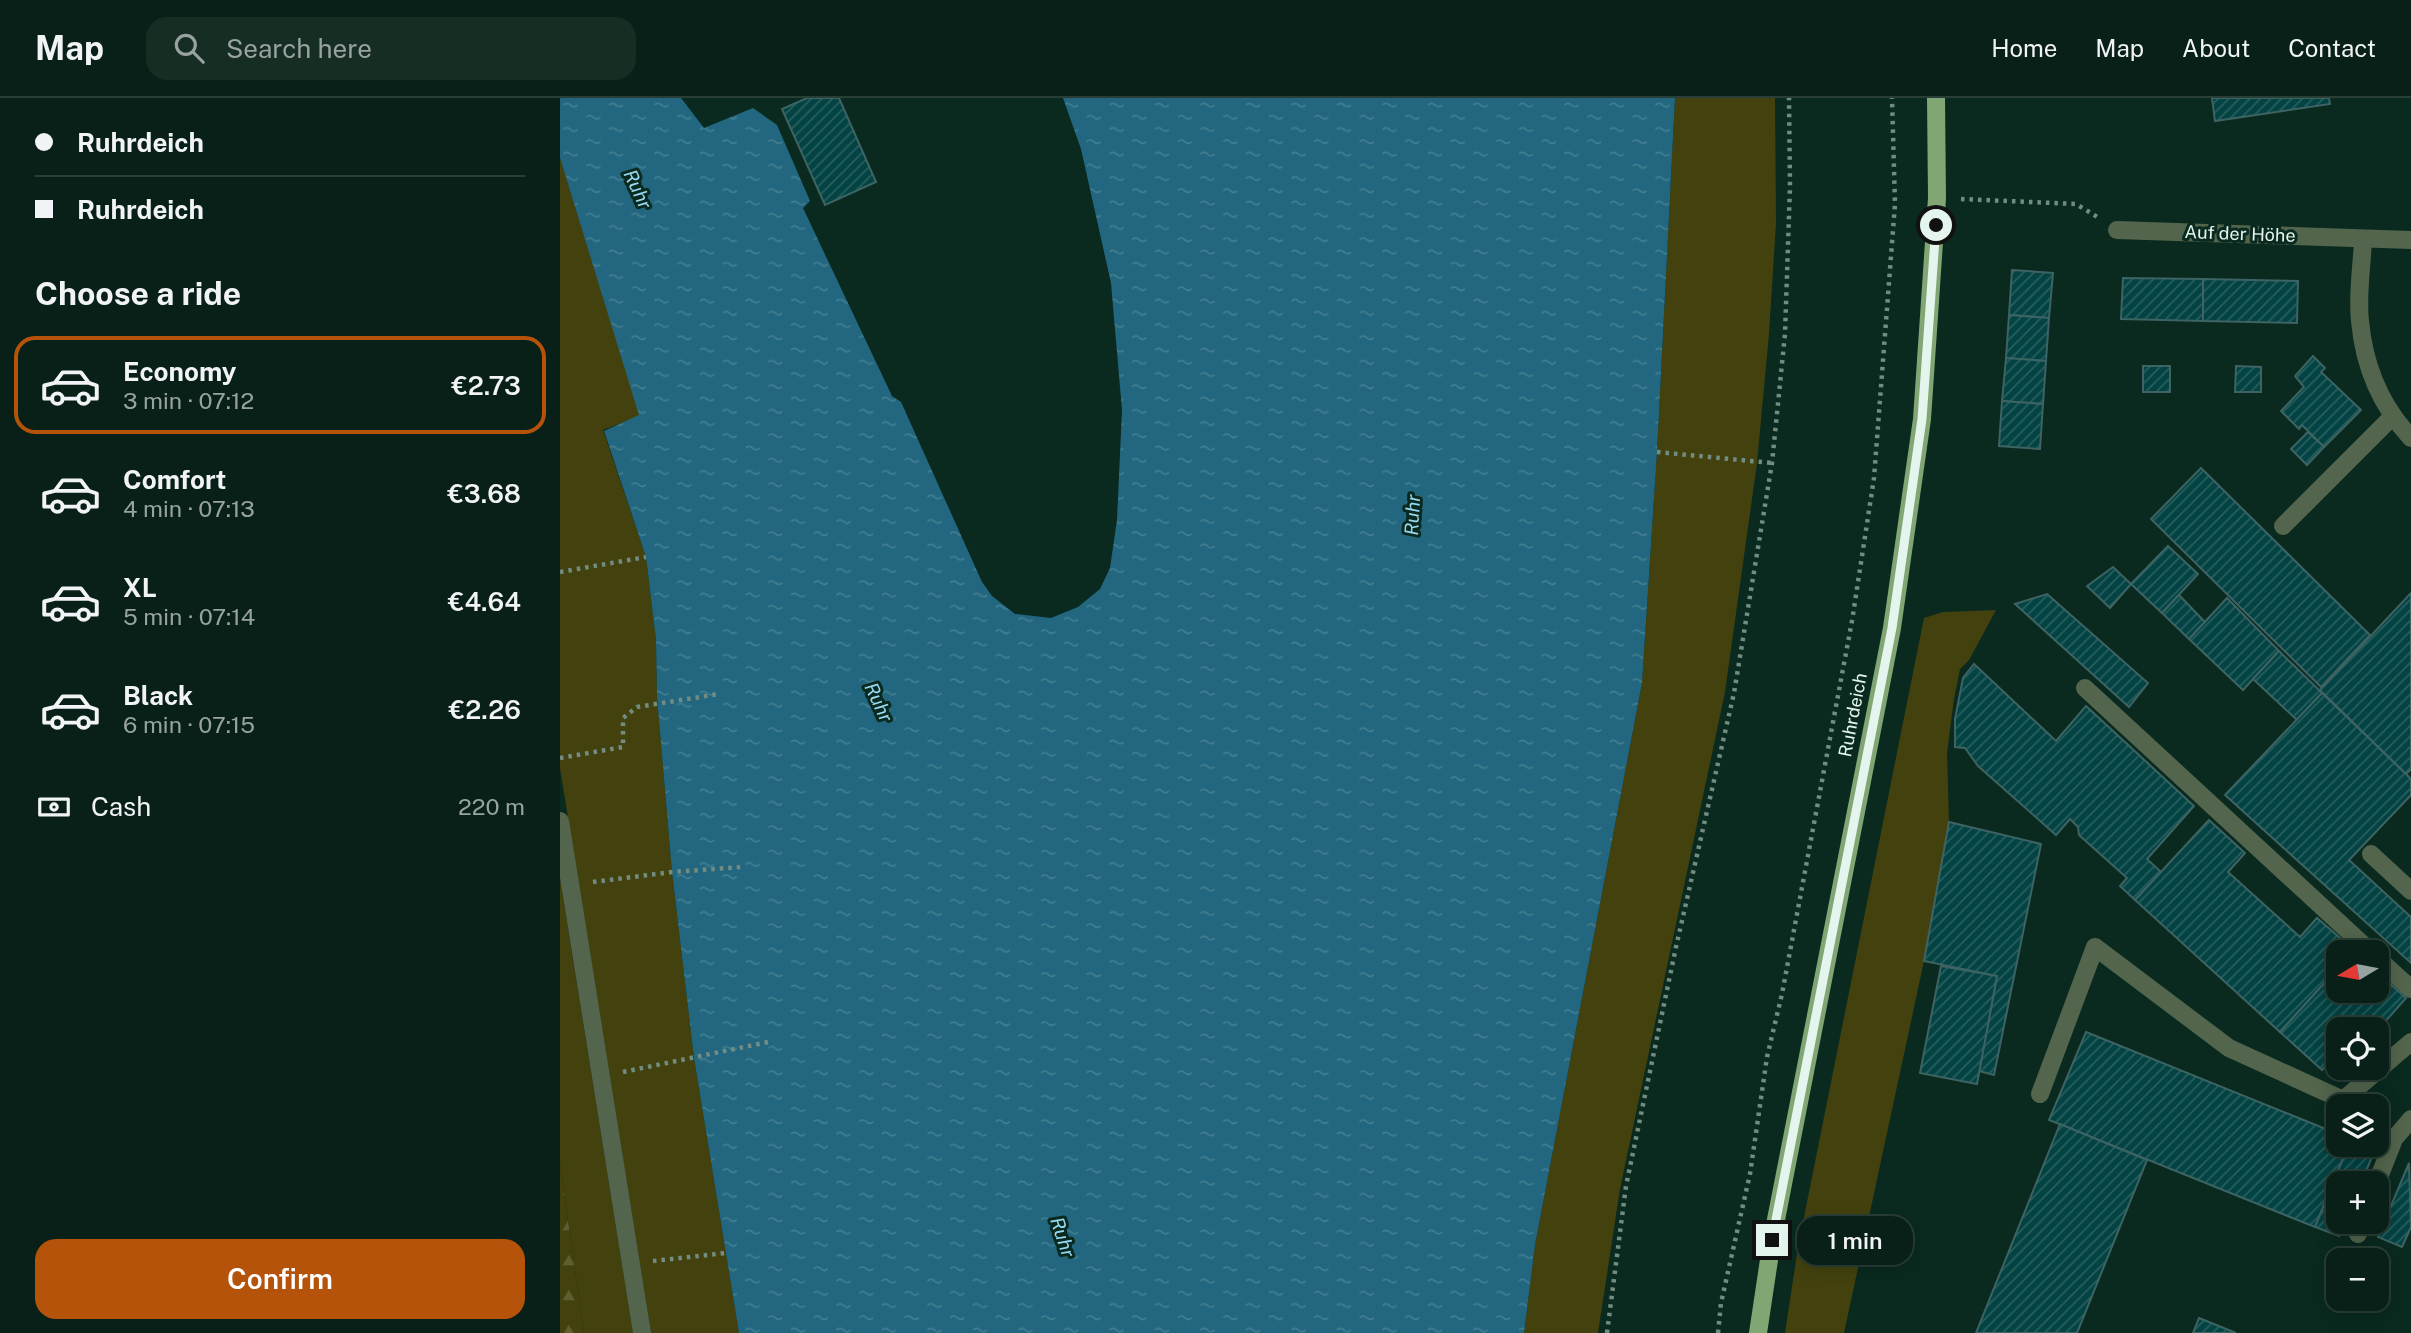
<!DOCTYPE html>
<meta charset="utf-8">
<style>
body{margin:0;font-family:"Public Sans",sans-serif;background:#162d24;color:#f1f3f6;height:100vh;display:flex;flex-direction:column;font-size:26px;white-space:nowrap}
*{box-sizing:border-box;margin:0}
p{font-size:23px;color:#98a3a1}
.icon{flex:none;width:38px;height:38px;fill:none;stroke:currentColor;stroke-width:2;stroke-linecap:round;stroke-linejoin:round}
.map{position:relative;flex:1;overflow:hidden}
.side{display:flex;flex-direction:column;background:#082017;width:560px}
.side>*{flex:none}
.hud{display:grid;align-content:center;height:154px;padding:0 35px;background:#082017}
.needle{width:46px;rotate:260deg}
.fabs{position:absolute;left:1766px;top:842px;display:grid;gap:14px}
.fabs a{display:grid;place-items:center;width:63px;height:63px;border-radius:14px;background:#082017;box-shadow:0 4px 18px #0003,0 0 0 2px #293e36;font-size:35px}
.end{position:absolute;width:32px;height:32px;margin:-16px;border:9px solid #e3f5ed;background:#111;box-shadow:0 0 0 4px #111}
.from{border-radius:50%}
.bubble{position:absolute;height:49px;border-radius:21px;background:#082017;box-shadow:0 4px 18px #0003,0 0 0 2px #293e36;font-size:23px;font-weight:600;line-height:49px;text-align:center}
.hud b{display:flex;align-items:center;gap:24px;height:66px;font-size:26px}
.hud b+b{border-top:2px solid #293e36}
.hud i{width:18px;height:18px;background:#f1f3f6}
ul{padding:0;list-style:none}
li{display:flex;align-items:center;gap:21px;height:98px;margin:0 14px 10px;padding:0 21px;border:4px solid transparent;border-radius:21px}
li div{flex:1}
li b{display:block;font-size:26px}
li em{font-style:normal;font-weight:600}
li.current{border-color:#b45309}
li>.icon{width:63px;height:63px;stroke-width:1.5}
h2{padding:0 35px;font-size:32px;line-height:84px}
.pay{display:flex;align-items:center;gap:18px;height:77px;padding:0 35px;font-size:26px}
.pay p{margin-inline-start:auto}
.cta{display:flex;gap:14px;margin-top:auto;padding:14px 35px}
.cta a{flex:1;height:80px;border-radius:21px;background:#b45309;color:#fff;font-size:28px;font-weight:600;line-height:80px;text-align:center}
header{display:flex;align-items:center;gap:42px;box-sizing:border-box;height:98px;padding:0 35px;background:#082017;border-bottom:2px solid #293e36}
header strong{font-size:33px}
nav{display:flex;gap:38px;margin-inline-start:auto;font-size:24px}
.search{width:490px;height:63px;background:#162d24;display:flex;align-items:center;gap:18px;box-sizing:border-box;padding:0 24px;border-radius:21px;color:#98a3a1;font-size:26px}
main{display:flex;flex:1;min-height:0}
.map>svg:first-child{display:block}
.grass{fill:#43420e}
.forest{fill:url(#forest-firs)}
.water{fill:url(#water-ripples)}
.building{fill:url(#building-hatch);stroke:#3d6363;stroke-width:2}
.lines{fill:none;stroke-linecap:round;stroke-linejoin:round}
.path{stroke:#728c82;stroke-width:4.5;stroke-dasharray:3.5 5;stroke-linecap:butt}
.minor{stroke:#53654d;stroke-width:18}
.major{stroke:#81a674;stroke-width:18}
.route{stroke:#e3f5ed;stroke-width:9}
.labels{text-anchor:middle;stroke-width:6;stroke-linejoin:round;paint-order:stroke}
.street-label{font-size:18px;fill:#e3f5ed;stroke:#0a2a1f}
.water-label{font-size:19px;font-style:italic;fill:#97d9f3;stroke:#0a2a1f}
</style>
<header>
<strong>Map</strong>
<div class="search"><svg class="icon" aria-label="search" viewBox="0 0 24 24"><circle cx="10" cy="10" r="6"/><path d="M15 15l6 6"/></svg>Search here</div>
<nav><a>Home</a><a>Map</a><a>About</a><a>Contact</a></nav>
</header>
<main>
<section class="side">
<div class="hud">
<b><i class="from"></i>Ruhrdeich</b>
<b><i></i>Ruhrdeich</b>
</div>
<h2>Choose a ride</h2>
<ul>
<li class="current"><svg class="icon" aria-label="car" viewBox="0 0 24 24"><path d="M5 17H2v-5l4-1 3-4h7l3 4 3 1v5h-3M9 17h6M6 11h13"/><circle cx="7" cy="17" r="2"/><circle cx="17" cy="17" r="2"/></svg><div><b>Economy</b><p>3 min · 07:12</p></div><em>€2.73</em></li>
<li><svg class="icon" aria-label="car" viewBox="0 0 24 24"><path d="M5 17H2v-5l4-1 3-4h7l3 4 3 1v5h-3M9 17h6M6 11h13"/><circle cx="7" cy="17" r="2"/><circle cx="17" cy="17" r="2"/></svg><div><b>Comfort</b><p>4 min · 07:13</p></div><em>€3.68</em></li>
<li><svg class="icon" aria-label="car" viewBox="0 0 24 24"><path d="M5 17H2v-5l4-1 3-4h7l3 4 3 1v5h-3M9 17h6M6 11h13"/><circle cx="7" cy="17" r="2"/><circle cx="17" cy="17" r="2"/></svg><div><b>XL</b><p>5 min · 07:14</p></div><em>€4.64</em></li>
<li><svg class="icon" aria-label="car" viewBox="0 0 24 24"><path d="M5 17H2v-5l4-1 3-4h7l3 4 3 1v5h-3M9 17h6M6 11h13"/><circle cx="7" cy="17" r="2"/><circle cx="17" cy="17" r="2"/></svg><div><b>Black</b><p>6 min · 07:15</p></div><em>€2.26</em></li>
</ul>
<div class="pay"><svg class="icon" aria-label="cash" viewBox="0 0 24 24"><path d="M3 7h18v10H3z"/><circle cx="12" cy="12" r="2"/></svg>Cash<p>220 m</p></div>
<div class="cta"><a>Confirm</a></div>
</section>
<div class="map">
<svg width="1851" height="1235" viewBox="0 0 1851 1235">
<defs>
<pattern id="forest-firs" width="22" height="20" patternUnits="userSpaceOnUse" patternTransform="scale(1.75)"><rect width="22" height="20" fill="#43420e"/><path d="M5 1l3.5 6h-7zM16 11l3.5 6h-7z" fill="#5e5e31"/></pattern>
<pattern id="water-ripples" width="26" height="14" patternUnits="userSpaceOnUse" patternTransform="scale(1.75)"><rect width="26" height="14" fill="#22677f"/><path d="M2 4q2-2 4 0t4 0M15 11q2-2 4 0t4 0" fill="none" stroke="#427d91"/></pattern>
<pattern id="building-hatch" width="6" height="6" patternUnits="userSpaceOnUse" patternTransform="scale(1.75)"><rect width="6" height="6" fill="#034343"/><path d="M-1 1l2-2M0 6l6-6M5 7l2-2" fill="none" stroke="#285f5e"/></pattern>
</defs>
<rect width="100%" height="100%" fill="#0a2a1f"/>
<g class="grass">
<path d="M1115,0H1215L1216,125L1209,236L1197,365L1165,594L1060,1091L1038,1235H964L975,1147L1082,585L1097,354Z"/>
<path d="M0,60L80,318L43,332L86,459L96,542L97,599L112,774L134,960L179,1235H91L0,670Z"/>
<path d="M1436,512L1409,562L1400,571L1394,601L1387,655L1389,724L1364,863L1284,1235H1225L1238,1149L1364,520L1383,514Z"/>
<path d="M0,781L73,1235H24L0,1066Z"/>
</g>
<path class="forest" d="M0,1066L24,1235H0Z"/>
<path class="water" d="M0,0H121L144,30L193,10L217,27L250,103L243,110L332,298L341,304L422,484L432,498L455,516L491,520L518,509L540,491L550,470L557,422L562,312L551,185L521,51L503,0H1115L1097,354L1082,585L975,1147L964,1235H179L134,960L112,774L97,599L96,542L86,459L44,333L79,317L0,60Z"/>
<g class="building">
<path d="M247,0H279L316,84L265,107L222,11Z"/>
<path d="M1652,0H1769L1770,6L1655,23Z"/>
<path d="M1452,172L1493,175L1489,220L1449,217Z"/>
<path d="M1563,180L1643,181V223L1561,221Z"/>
<path d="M1643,181L1738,183L1737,225L1643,223Z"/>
<path d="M1449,217L1489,220L1486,263L1446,260Z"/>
<path d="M1753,258L1765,270L1761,274L1801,312L1764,349L1742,327L1739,331L1721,313L1744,289L1735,278Z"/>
<path d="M1446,260L1486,263L1483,306L1442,303Z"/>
<rect x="1583" y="268" width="27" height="26"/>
<path d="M1676,268L1701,269V294H1675Z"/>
<path d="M1442,303L1483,306L1480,351L1439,348Z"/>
<path d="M1748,334L1764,349L1747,367L1731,351Z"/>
<path d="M1641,370L1810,537L1761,589L1591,421Z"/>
<path d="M1608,448L1638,476L1602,515L1571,486Z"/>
<path d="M1553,469L1571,486L1550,510L1527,488Z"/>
<path d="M1851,495V671L1846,676L1760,592Z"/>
<path d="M1487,496L1588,585L1569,609L1455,506Z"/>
<path d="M1619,497L1645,524L1629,541L1602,515Z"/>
<path d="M1667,500L1719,553L1683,592L1629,541Z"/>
<path d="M1719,553L1762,595L1737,622L1693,581Z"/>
<path d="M1414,566L1496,643L1526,608L1634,708L1587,761L1601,774L1575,802L1560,788L1567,780L1519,737L1518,729L1510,721L1496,737L1418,668L1405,650L1395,649V621L1403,580Z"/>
<path d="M1762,595L1851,681V697L1789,762L1851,819V865L1665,697Z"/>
<path d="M1649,722L1685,755L1668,774L1740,839L1757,820L1794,852L1778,854V870L1720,934L1575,802Z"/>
<path d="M1389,724L1481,746L1434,977L1419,973L1437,878L1364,863Z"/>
<path d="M1381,868L1437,878L1417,986L1360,975Z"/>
<path d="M1778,870V892H1816V873L1846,900L1823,926L1813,917L1800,931H1778V955L1762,972L1720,934Z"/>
<path d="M1526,934L1778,1036V1046H1789L1755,1129L1489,1022Z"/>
<path d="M1500,1026L1587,1062L1517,1235H1416Z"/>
<path d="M1816,1039L1820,1040L1801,1085H1778V1124H1785L1779,1138L1755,1129L1789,1046H1816Z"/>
<path d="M1849,1065L1851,1129L1842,1149L1818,1139Z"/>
<path d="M1639,1220L1676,1235H1633Z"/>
</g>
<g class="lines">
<g class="path">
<path d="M1401,101L1516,106L1539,120"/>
<path d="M1097,354L1212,365"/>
<path d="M0,474L86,459"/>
<path d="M0,660L63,649V620L77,609L159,596"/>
<path d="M33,784L112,774L182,769"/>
<path d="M63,974L213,943"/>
<path d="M93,1163L166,1155"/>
<path d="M1047,1235L1066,1088L1116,849L1174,595L1212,365L1225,236L1230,88L1229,0"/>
<path d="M1158,1235L1161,1205L1190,1076L1207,959L1222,896L1292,523L1314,380L1335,106L1332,0"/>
</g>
<g class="minor">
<path d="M1557,132L1851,142"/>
<path d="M1803,141C1802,168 1797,197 1800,223C1804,267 1821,308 1851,340"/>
<path d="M1723,428L1833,318"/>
<path d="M1525,590L1811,854"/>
<path d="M0,723L82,1235"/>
<path d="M1811,756L1851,793"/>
<path d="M1816,859L1851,891"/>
<path d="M1480,996L1535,849L1669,950L1783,1002L1851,944"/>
<path d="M1816,1087L1834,1041L1851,1021"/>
<path d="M1798,1136L1802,1124"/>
</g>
<path class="major" d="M1198,1235L1212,1142L1332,530L1362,321L1377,100L1376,0"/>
</g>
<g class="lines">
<path class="route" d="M1212,1142L1332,530L1362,321L1376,127"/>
</g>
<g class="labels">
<g class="street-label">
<text transform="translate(1680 136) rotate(2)" y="6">Auf der Höhe</text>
<text transform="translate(1293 617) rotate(-79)" y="6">Ruhrdeich</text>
</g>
<g class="water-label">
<text transform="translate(78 91) rotate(65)" y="7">Ruhr</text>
<text transform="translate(852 417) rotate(-87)" y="7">Ruhr</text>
<text transform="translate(319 604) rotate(65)" y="7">Ruhr</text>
<text transform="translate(503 1139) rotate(72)" y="7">Ruhr</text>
</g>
</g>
</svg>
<div class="fabs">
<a><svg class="needle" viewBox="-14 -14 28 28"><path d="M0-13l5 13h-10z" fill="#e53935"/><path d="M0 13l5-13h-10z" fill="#98a3a1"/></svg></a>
<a><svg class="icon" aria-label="locate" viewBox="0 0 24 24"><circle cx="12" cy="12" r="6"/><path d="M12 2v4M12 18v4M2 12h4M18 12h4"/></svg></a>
<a><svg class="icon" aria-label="layers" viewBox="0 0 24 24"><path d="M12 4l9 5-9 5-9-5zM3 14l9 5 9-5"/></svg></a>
<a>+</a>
<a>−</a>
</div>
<i class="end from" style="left:1376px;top:127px"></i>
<i class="end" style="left:1212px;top:1142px"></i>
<div class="bubble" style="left:1237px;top:1118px;width:116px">1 min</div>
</div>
</main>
